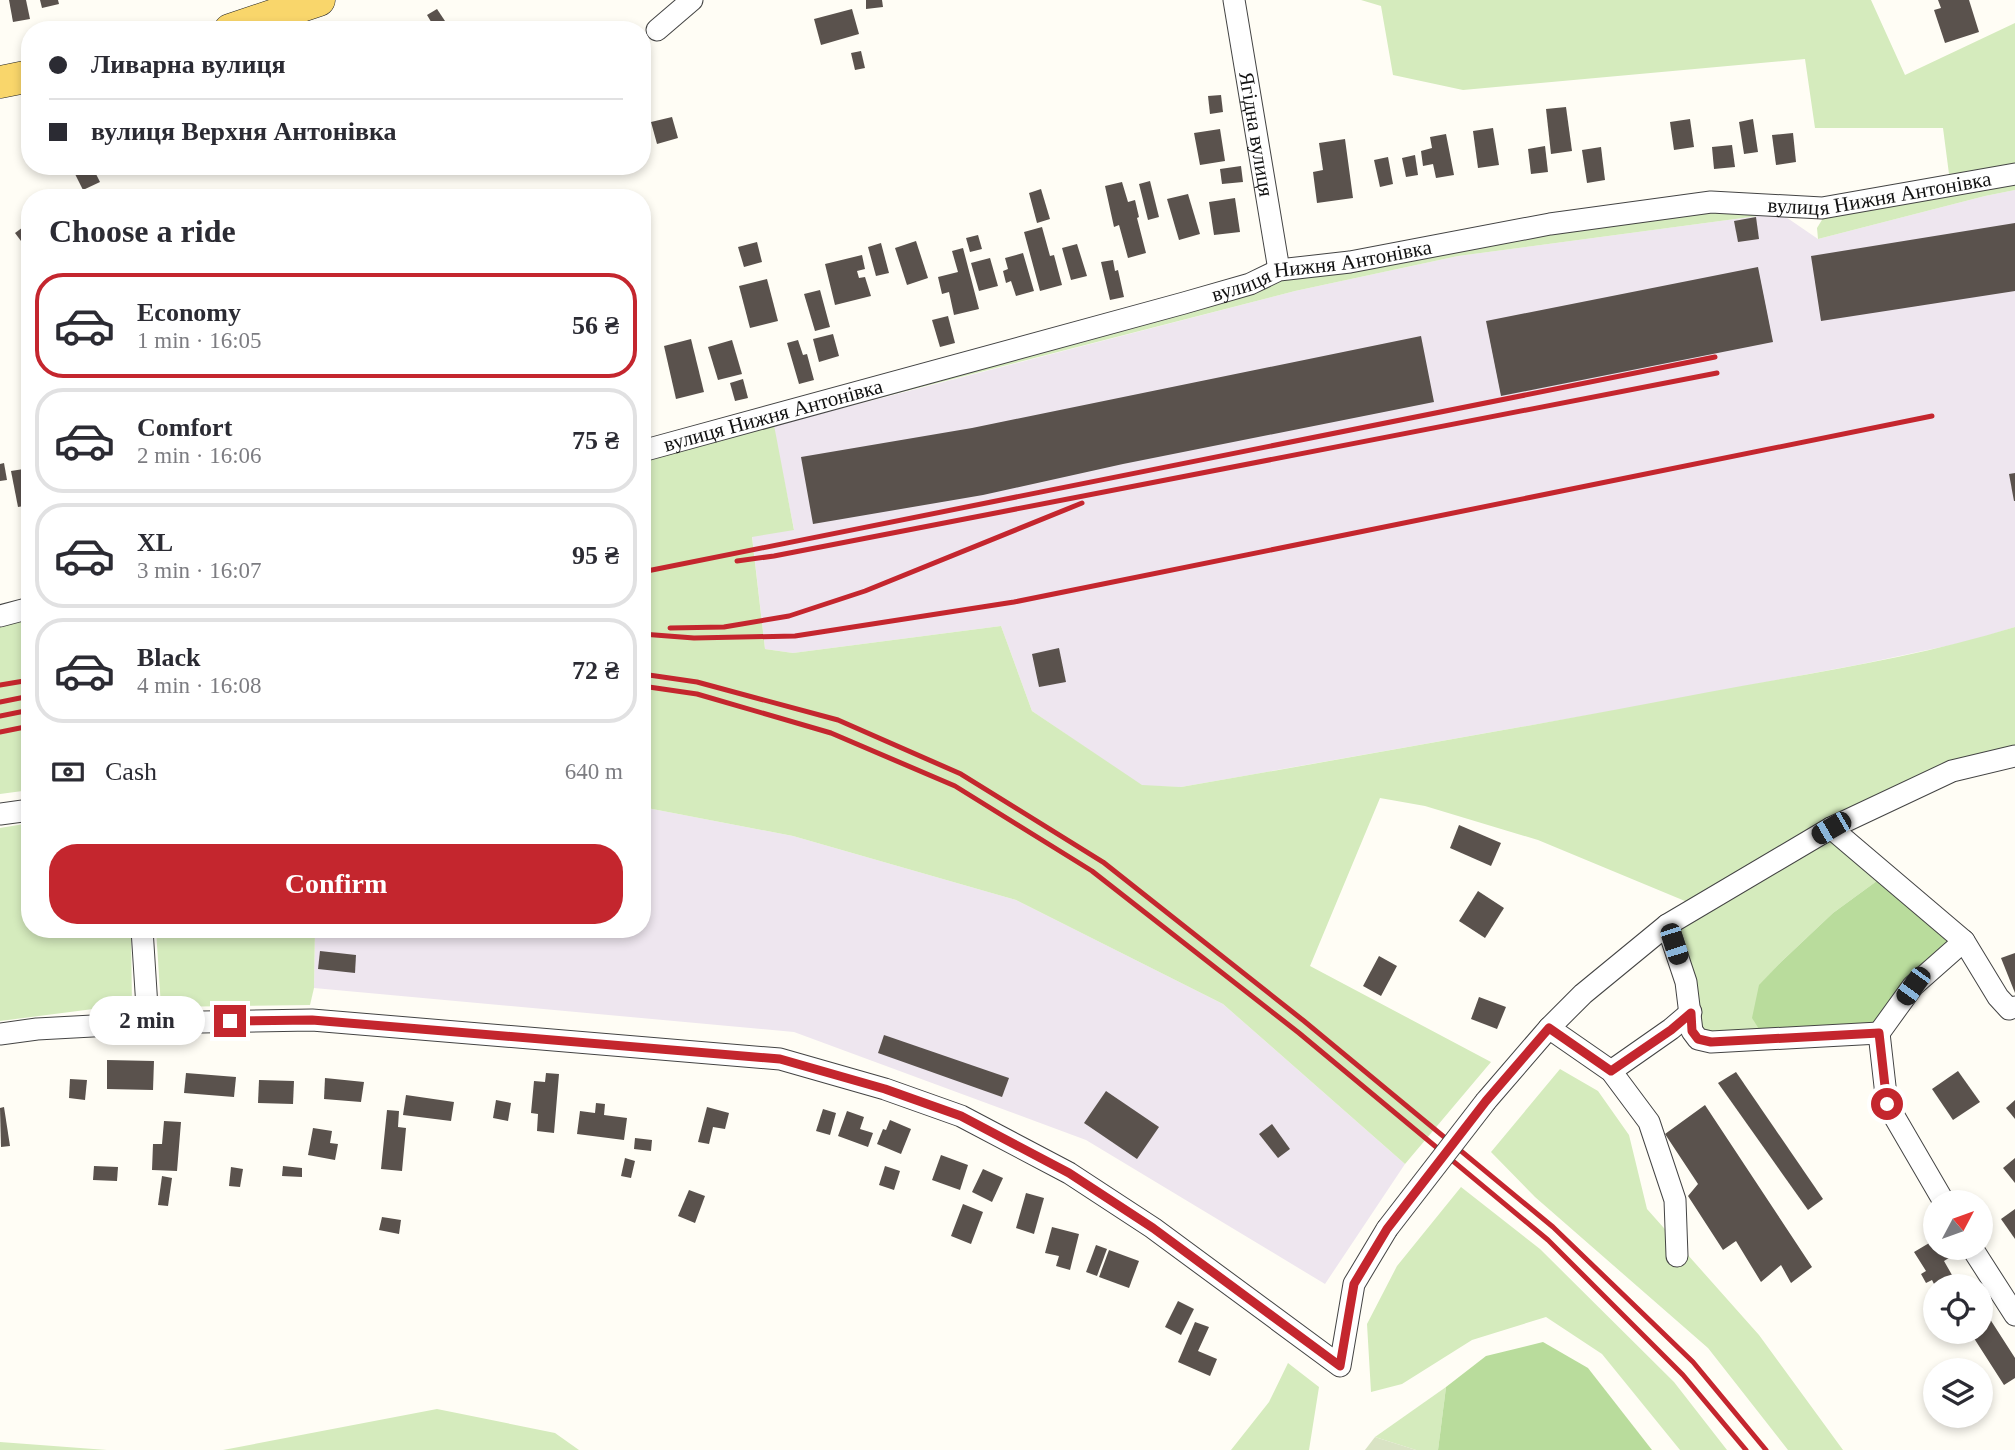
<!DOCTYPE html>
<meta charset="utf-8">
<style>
body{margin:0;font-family:"Times New Roman",serif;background:#f2f2f3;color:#2b2b33;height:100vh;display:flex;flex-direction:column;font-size:26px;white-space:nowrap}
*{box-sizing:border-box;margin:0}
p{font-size:23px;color:#7c7c81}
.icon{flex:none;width:38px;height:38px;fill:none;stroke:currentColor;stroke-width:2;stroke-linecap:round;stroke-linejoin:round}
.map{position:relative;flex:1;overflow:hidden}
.side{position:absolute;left:21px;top:189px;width:630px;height:749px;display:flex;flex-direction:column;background:#fff;border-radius:28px;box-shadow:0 4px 10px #0003}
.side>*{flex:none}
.top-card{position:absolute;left:21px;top:21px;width:630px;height:154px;border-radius:28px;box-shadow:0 4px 10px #0003;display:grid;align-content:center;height:154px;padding:0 28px;background:#fff}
.needle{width:46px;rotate:49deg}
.controls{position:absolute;left:1923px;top:1190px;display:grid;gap:14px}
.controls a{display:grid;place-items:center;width:70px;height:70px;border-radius:50%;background:#fff;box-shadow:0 4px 10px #0003;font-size:35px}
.end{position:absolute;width:32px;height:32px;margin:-16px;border:9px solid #c4262e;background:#fff;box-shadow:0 0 0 4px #fff}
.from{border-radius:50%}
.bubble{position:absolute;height:49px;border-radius:24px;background:#fff;box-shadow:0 4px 10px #0003;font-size:23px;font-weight:700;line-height:49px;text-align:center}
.car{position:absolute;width:21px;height:42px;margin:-21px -10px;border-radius:9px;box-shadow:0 0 5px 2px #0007;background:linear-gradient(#222 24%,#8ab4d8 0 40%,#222 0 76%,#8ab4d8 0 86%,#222 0)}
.top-card b{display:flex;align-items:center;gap:24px;height:66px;font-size:26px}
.top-card b+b{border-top:2px solid #e1e1e2}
.top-card i{width:18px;height:18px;background:#2b2b33}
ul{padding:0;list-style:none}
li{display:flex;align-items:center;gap:21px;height:105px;margin:0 14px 10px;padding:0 14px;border:4px solid #e1e1e2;border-radius:28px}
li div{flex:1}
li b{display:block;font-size:26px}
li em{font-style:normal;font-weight:700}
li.selected{border-color:#c4262e}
li>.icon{width:63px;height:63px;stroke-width:1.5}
h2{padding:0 28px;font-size:32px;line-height:84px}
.pay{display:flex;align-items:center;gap:18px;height:77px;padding:0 28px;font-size:26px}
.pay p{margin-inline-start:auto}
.action{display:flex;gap:14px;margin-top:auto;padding:14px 28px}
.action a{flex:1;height:80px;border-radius:28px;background:#c4262e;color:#fff;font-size:28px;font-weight:700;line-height:80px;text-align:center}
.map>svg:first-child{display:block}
.industrial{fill:#eee6ef}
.green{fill:#d5ebbd}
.forest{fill:#b9dc9c}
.cemetery{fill:#d9e3c4}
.building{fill:#5a524d}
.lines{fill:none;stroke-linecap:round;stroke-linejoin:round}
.street-casing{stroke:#444;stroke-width:23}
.primary-casing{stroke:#222;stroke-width:33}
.street{stroke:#fff;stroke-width:21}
.primary{stroke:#f9d66b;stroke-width:32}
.rail{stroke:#c4262e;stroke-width:5}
.street-bridge-casing{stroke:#444;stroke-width:23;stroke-linecap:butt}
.street-bridge{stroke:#fff;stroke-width:21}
.route{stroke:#c4262e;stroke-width:9}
.labels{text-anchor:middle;stroke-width:7;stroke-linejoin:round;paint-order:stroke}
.street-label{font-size:21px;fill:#111;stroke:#fff}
</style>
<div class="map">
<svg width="2015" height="1450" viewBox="0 0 2015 1450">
<rect width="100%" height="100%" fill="#fffdf5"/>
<g class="industrial">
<path d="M2015,190V627L1970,641L1862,664L1623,709L1181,787L1142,786L1032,711L1001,626L793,653L765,649L752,536L794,529L773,426L1295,291L1458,256L1780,213L1818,239L1985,196Z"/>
<path d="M642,807L793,836L1016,900L1223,1004L1405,1164L1325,1284L1086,1140L794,1032L314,988L315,929H642Z"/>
</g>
<g class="green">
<path d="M1361,0H1871L1905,75L2015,23V167L1949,174L1943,128H1815L1805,59L1463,90L1393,75L1381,6Z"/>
<path d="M2015,179V190L1985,196L1818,239L1817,228L1825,215Z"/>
<path d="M1710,209L1780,213L1458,256L1295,291L774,425L794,530L752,537L765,649L793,653L1001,626L1032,711L1142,785L1181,787C1357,756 1533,726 1709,692C1811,673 1916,658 2015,627V756L1831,828L1885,875L1833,913L1781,962L1760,985L1766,1040L1698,1039L1667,925L1697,906L1538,840L1425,806L1380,798L1310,966L1491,1062L1405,1164L1223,1004L1016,900L793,836L642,807V456L1281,280L1551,229Z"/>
<path d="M30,613V790L0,794V621Z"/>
<path d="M30,823V929H131L132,1007L101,1008L0,1021V828Z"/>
<path d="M156,929H315L314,988L310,1005L161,1007Z"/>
<path d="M1560,1069L1598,1091L1629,1135L1647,1209L1759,1335L1843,1450H1788L1708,1348L1535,1197L1491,1152Z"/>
<path d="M1461,1187L1540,1249L1674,1382L1727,1450H1680L1602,1354L1546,1317L1472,1340L1402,1384L1371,1392L1367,1324L1397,1266Z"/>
<path d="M1288,1363L1319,1387L1309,1450H1231L1269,1402Z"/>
<path d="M1446,1387L1438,1450H1416L1375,1437Z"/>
<path d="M437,1409L555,1433L579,1450H223Z"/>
<path d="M0,1442L107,1450H0Z"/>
</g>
<g class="forest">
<path d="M1885,875L1964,941L1879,1033L1766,1040L1752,1018L1759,985L1781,962L1833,913Z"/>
<path d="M1543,1342L1588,1368L1652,1450H1438L1446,1387L1486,1356Z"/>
</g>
<path class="cemetery" d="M1375,1437L1416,1450H1365Z"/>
<g class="building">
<path d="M9,0H26L30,19L13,22Z"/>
<path d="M40,0H58L59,4L42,8Z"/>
<path d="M866,0H882L883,7L866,9Z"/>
<path d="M1938,0H1969L1979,32L1945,43L1934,10L1941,8Z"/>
<path d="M437,9L451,30H436L427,15Z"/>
<path d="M852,9L859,34L821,45L814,19Z"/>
<path d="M861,51L865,68L855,70L851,53Z"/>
<path d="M1221,95L1223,112L1210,114L1208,96Z"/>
<path d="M1566,107L1572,151L1551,154L1546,109Z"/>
<path d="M672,117L678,138L657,144L651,122Z"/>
<path d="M1690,119L1694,147L1674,150L1670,122Z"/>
<path d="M1753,119L1758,152L1744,154L1739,122Z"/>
<path d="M1493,128L1499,165L1478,168L1473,131Z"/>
<path d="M1220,129L1225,161L1200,165L1194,133Z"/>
<path d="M1793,133L1796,162L1776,165L1772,135Z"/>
<path d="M1446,134L1454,175L1436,178L1433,164L1423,166L1421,151L1432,148L1430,137Z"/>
<path d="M1345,139L1353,198L1317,203L1313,172L1323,170L1319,143Z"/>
<path d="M1732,145L1735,167L1714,169L1712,147Z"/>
<path d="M1545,146L1548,172L1531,174L1528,149Z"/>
<path d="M1601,147L1605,180L1587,183L1582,150Z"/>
<path d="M1415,155L1418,175L1406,177L1402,158Z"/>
<path d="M1388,157L1393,184L1380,187L1374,160Z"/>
<path d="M71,166H92L100,182L83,190Z"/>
<path d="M174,166H194L179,175Z"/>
<path d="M1241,166L1243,182L1222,184L1220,169Z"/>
<path d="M1150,181L1159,217L1148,220L1139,184Z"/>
<path d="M1122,182L1128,202L1135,200L1139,217L1137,218L1146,253L1128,258L1119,225L1114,227L1105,186Z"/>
<path d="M1041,189L1050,219L1037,223L1029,193Z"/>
<path d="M1188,194L1200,234L1179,240L1167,199Z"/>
<path d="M1235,198L1240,232L1214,235L1209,202Z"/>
<path d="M1756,217L1759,239L1738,242L1734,221Z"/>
<path d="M30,222V247L27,249L15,233Z"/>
<path d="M2015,223V291L1821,321L1811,256Z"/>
<path d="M1042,227L1050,256L1054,255L1062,285L1040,291L1024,232Z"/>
<path d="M978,235L982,249L970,252L966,238Z"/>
<path d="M916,241L928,278L907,285L895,248Z"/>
<path d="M757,242L762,262L744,267L738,247Z"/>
<path d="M881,243L889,273L876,276L868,247Z"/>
<path d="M1077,244L1087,276L1071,280L1062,248Z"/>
<path d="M963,248L979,309L954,315L949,292L942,294L938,277L958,272L952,251Z"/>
<path d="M1023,253L1034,291L1016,296L1011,281L1006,283L1003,271L1008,269L1005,258Z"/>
<path d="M862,255L865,269L857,271L859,278L865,277L871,296L835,305L825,264Z"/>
<path d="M990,258L998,286L979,291L971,263Z"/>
<path d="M1113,260L1115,271L1118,270L1124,297L1110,300L1101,262Z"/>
<path d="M1758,267L1773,342L1501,396L1486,321Z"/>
<path d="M767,279L778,321L750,328L739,286Z"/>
<path d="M820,290L830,327L815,331L804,294Z"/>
<path d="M948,316L955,343L940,347L932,320Z"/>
<path d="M833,334L839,356L819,362L813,339Z"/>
<path d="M1421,336L1434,402L1123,464L983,495L813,524L801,457L972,428Z"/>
<path d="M691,339L704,392L676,399L664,346Z"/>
<path d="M732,340L742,374L718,380L708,347Z"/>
<path d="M798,340L803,355L807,354L814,380L799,384L787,343Z"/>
<path d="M743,379L748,398L735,401L730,383Z"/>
<path d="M4,463L7,480L0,481V464Z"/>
<path d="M30,468V505L18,507L11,471Z"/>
<path d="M2015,473V501H2014L2009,474Z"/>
<path d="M1059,648L1066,682L1039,687L1032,654Z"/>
<path d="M1459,825L1501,843L1491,866L1450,848Z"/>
<path d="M1478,891L1504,908L1485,938L1459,921Z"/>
<path d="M320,951L356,955L355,973L318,969Z"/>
<path d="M2015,953V993L2001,958Z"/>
<path d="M1379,956L1397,966L1381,996L1363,986Z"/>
<path d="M1479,997L1506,1007L1497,1029L1471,1019Z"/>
<path d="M884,1035L1009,1078L1002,1097L878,1053Z"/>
<path d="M107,1060L154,1061L153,1090L107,1089Z"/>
<path d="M1958,1071L1980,1102L1953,1120L1932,1089Z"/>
<path d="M1736,1072L1823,1199L1808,1210L1718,1083Z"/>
<path d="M186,1073L236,1077L234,1097L184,1093Z"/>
<path d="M546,1073L559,1074L554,1133L537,1131L538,1114L531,1113L534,1081L545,1082Z"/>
<path d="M325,1078L364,1082L361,1102L324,1099Z"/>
<path d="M70,1079L87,1080L85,1100L69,1098Z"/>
<path d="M259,1080L294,1081L293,1104L258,1103Z"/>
<path d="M1106,1091L1159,1127L1137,1159L1084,1123Z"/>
<path d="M406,1095L454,1102L451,1121L403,1115Z"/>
<path d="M496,1100L511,1103L508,1121L493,1118Z"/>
<path d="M2015,1100V1119L2006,1108Z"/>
<path d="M596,1103L605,1104L604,1115L627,1118L624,1140L577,1134L580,1111L595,1113Z"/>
<path d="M1705,1105L1812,1267L1791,1283L1781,1265L1761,1282L1736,1241L1723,1250L1688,1196L1698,1184L1665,1134Z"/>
<path d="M4,1107L10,1146L1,1147L0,1108Z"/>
<path d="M707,1107L729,1113L725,1129L713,1127L709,1144L698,1142Z"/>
<path d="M823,1109L836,1113L830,1135L816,1131Z"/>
<path d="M387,1110L399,1111L398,1127L406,1128L402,1171L381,1169Z"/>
<path d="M847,1111L864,1117L860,1129L873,1133L868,1147L838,1136Z"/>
<path d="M890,1120L911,1129L901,1154L877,1144L883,1129L886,1130Z"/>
<path d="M164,1121L181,1122L177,1171L152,1170L153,1144H162Z"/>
<path d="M1272,1124L1290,1149L1278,1158L1259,1134Z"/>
<path d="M313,1128L332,1131L330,1143L338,1144L335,1160L308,1155Z"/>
<path d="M635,1138L652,1140L651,1151L634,1149Z"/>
<path d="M941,1155L968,1165L960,1190L932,1180Z"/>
<path d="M625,1158L635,1161L631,1178L621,1176Z"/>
<path d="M2015,1158V1183L2003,1168Z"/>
<path d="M94,1166L118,1167L117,1181L93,1180Z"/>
<path d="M283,1166L302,1168V1177L282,1176Z"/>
<path d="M885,1166L900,1171L894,1190L879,1185Z"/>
<path d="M231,1167L243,1169L240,1187L229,1186Z"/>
<path d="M983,1169L1003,1178L992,1202L972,1192Z"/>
<path d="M162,1176L172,1178L168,1206L158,1205Z"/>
<path d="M689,1190L705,1196L695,1223L678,1216Z"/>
<path d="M1026,1193L1044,1198L1034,1234L1016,1228Z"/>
<path d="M963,1204L983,1212L971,1244L951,1236Z"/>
<path d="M2015,1209V1239L2001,1219Z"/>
<path d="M382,1217L401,1220L399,1234L379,1230Z"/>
<path d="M1052,1227L1079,1234L1070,1270L1056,1266L1059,1256L1045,1253Z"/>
<path d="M1936,1239V1248H1947L1952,1256L1944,1261L1952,1275L1935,1286L1932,1280L1926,1283L1921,1274L1926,1271L1914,1252Z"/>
<path d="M1096,1245L1107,1249L1097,1276L1086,1272Z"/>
<path d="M1109,1250L1139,1261L1129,1288L1099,1277Z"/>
<path d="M1178,1301L1194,1309L1181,1335L1165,1327Z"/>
<path d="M1988,1316L2015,1358V1378L2004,1385L1970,1332H1981V1320Z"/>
<path d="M1195,1322L1209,1327L1198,1351L1217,1359L1210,1376L1178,1362Z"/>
</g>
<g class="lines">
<defs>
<g id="street">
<path id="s1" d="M1234,0L1279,270"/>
<path d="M657,30L692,0"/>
<path id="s2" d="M642,451L1184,303L1250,284L1279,270L1350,262L1550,224L1711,202L1822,208L2015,174"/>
<path d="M0,616L30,608"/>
<path d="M0,814L30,810"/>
<path d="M1831,828L1964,941L1998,997L2009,1009L2015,1007"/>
<path d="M1667,925L1686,982L1692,1031L1698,1039L1711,1042L1879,1033"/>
<path d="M142,929L148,1023"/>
<path d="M1549,1028L1611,1071L1649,1122L1675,1200L1677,1256"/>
<path d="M0,1034L37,1029L148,1023L312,1020L780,1059L885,1089L961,1116L1069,1173L1153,1228L1340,1366L1354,1284L1387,1229"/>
<path d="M1611,1071L1671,1029L1691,1012"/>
<path d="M1486,1101L1549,1028L1583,994L1667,925L1831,828L1952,771L2015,756"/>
<path d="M1944,1202L1887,1104L1879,1033L1913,986L1964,941"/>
<path d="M1972,1248L2015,1315"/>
</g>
<g id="primary">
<path d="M230,30L319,0"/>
<path d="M0,82L30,76"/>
</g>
</defs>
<use href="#street" class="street-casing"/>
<use href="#primary" class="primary-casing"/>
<use href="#street" class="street"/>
<use href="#primary" class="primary"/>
<g class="rail">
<path d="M737,561L774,556L1717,373"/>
<path d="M642,572L1715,357"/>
<path d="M670,628L724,627L789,616L865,591L1082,503"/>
<path d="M642,634L694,638L795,636L1014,602L1932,416"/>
<path d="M642,674L697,682L838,720L961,774L1103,862L1304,1021L1553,1227L1693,1362L1766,1450"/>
<path d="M0,685L30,680"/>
<path d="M642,686L697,694L831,733L955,786L1092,871L1299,1033L1548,1240L1683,1375L1746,1450"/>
<path d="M0,702L30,696"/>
<path d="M0,716L30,710"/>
<path d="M0,732L30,726"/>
</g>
<defs>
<path id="street-bridge" d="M1387,1229L1486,1101"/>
</defs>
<use href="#street-bridge" class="street-bridge-casing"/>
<use href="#street-bridge" class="street-bridge"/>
</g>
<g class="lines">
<path class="route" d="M230,1021L312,1020L780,1059L885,1089L961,1116L1069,1173L1153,1228L1340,1366L1354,1284L1387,1229L1486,1101L1549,1028L1611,1071L1671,1030L1691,1013L1692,1031L1698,1039L1711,1042L1879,1033L1887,1104"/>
</g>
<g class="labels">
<g class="street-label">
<text dy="7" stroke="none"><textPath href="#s1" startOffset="136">Ягідна вулиця</textPath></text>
<text dy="7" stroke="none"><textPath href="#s2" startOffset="1270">вулиця Нижня Антонівка</textPath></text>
<text dy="7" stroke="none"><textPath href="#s2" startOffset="704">вулиця Нижня Антонівка</textPath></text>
<text dy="7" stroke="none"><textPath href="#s2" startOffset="136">вулиця Нижня Антонівка</textPath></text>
</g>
</g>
</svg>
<div class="controls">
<a><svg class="needle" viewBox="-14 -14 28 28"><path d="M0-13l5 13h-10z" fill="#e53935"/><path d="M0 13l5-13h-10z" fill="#7c7c81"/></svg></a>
<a><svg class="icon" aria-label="locate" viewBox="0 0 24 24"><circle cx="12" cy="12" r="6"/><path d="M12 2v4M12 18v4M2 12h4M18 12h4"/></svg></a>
<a><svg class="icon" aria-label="layers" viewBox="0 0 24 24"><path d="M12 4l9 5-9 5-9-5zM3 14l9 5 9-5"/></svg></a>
</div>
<i class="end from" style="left:1887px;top:1104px"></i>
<i class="end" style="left:230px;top:1021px"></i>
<div class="bubble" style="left:89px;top:996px;width:116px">2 min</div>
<i class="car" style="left:1831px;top:828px;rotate:240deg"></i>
<i class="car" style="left:1674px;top:944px;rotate:162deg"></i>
<i class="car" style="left:1913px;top:986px;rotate:216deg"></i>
<div class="top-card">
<b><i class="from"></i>Ливарна вулиця</b>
<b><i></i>вулиця Верхня Антонівка</b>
</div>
<section class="side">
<h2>Choose a ride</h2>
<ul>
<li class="selected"><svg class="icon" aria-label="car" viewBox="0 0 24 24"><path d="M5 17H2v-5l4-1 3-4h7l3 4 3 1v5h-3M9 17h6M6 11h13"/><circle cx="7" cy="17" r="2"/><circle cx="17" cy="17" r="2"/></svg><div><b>Economy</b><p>1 min · 16:05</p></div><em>56 ₴</em></li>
<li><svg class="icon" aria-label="car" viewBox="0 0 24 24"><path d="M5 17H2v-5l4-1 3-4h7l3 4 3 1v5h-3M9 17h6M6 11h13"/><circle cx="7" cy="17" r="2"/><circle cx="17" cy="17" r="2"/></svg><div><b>Comfort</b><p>2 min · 16:06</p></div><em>75 ₴</em></li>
<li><svg class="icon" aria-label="car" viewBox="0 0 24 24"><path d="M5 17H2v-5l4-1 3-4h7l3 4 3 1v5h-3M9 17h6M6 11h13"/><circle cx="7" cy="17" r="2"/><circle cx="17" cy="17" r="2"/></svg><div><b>XL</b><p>3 min · 16:07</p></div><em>95 ₴</em></li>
<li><svg class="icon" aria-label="car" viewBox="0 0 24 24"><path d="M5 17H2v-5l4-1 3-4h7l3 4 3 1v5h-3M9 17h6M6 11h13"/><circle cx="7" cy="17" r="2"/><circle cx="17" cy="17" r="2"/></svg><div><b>Black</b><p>4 min · 16:08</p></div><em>72 ₴</em></li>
</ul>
<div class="pay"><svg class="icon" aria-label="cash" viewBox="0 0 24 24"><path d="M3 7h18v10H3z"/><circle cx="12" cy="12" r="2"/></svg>Cash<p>640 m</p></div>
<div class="action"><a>Confirm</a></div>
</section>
</div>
